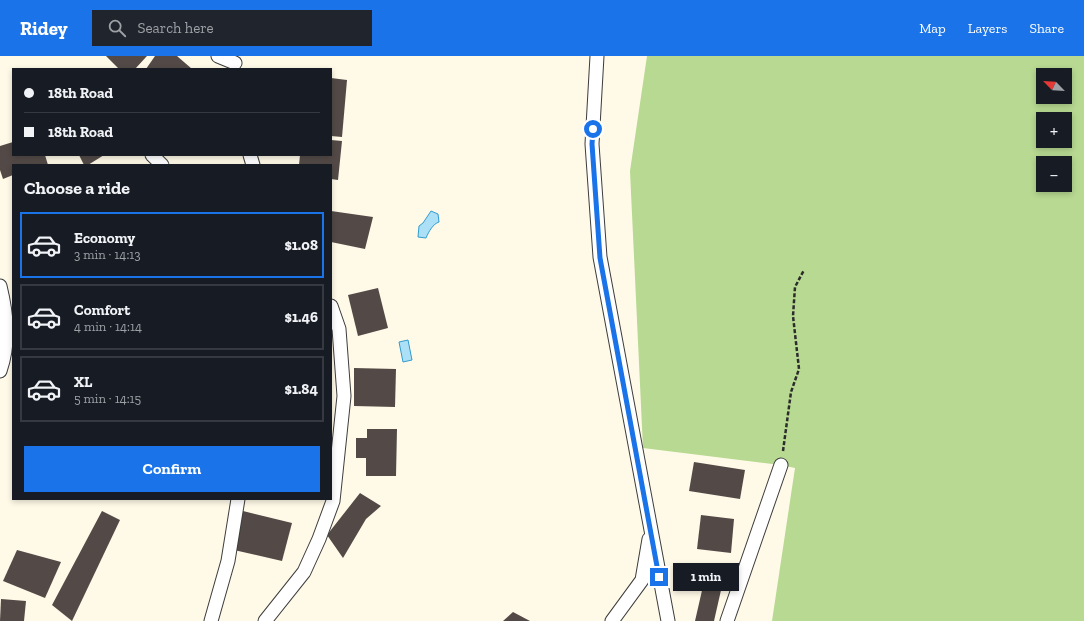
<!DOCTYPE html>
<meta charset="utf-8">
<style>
body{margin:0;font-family:"Zilla Slab",serif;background:#20242c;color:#f1f3f6;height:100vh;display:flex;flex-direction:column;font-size:15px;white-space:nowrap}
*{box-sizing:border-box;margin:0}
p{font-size:13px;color:#9ea1a6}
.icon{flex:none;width:22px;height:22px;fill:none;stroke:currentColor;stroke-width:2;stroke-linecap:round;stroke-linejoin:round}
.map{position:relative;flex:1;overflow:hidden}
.details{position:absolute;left:12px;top:108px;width:320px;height:336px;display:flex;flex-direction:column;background:#171b24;border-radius:0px;box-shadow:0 2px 6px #0003}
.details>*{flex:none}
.banner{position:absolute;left:12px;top:12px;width:320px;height:88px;border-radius:0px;box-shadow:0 2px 6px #0003;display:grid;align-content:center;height:88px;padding:0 12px;background:#171b24}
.needle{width:26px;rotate:295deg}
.buttons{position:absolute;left:1036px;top:12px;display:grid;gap:8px}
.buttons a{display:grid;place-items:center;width:36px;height:36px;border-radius:0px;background:#171b24;box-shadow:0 2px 6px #0003;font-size:20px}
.end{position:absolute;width:18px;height:18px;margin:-9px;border:5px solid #1a73e8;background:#fff;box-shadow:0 0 0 2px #fff}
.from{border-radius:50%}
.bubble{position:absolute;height:28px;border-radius:0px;background:#171b24;box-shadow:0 2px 6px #0003;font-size:13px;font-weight:700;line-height:28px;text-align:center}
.banner b{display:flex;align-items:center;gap:14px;height:38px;font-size:15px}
.banner b+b{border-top:1px solid #363941}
.banner i{width:10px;height:10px;background:#f1f3f6}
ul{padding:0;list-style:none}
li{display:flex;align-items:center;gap:12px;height:66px;margin:0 8px 6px;padding:0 4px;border:2px solid #363941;border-radius:0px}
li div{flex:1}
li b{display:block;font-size:15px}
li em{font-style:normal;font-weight:700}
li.active{border-color:#1a73e8}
li>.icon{width:36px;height:36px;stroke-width:1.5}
h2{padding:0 12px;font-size:18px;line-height:48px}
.button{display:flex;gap:8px;margin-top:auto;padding:8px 12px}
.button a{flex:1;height:46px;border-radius:0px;background:#1a73e8;color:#fff;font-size:16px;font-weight:700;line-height:46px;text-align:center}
header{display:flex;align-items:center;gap:24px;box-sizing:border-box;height:56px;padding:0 20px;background:#1a73e8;color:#fff}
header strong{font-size:19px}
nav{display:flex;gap:22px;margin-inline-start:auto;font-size:14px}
.search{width:280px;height:36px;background:#20242c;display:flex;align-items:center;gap:10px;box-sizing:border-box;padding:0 14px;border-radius:0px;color:#9ea1a6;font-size:15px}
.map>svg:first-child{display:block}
.forest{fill:#b7d991;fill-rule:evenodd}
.water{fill:#ace0f7;stroke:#329cce}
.building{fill:#534a47}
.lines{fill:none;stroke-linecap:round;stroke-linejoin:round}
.minor-casing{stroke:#3d3d3d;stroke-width:15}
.path{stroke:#2c2c2c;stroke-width:2.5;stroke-dasharray:4 2;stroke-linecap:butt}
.minor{stroke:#fff;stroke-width:13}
.route{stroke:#1a73e8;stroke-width:5}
</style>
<header>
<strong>Ridey</strong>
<div class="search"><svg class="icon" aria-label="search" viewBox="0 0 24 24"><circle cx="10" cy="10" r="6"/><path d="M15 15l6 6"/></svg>Search here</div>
<nav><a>Map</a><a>Layers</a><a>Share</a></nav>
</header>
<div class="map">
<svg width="1084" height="565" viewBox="0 0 1084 565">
<rect width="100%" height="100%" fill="#fff9e7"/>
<path class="forest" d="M647,0H1084V565H772L795,412L781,409L643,392L630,115ZM1043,19H1065V41H1043ZM1043,63H1065V85H1043ZM1043,107H1065V129H1043Z"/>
<g class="water">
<path d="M431,155L438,158L439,166C433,168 429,175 426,182L418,181L419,170L423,167Z"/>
<path d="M408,284L412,304L403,306L399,286Z"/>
</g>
<g class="building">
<path d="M106,0H147L135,13H119Z"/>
<path d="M155,0H177L192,13H146Z"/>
<path d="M331,22L347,24L342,81L331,80Z"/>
<path d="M331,84L342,85L338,124L331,123V109H299L300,99H331Z"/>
<path d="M13,86V99H45L48,109H13V119L3,123L0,114V90Z"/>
<path d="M79,99H104L88,109H84Z"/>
<path d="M331,155L373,161L365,193L331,186Z"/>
<path d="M378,232L388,272L358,280L348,239Z"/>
<path d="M354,312L396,313L395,351L354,350Z"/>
<path d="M367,373H397L396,420H366V402H356V382H367Z"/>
<path d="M694,406L745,414L740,443L689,435Z"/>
<path d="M360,437L381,450L366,463L343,502L327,479Z"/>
<path d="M102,455L120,464L72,565L52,549Z"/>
<path d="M243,455L292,467L282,505L234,494Z"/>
<path d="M701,459L734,463L731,497L697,493Z"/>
<path d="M17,494L61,506L45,542L3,525Z"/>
<path d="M706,517L724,521L714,565H695Z"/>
<path d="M1,543L26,545L24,565H0Z"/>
<path d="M513,556L530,565H503Z"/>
</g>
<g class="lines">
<defs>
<g id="minor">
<path d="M218,0L235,7"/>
<path d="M597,0L592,88L600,201L668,565"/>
<path d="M152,99L162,109"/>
<path d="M250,99L253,109"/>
<path d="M0,230C7,259 10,286 0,315"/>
<path d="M211,565L228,505L238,443"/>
<path d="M265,565L304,516L319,483L333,445L344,340L339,273L331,250"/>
<path d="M612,565L642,524L649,483"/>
<path d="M727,565L781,409"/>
</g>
</defs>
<use href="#minor" class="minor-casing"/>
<path class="path" d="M783,395L791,336L799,313L793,260L795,231L804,214"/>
<use href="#minor" class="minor"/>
</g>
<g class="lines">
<path class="route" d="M593,73L592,88L600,202L659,521"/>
</g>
</svg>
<div class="buttons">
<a><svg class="needle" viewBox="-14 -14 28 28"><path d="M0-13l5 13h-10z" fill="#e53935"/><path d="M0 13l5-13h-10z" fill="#9ea1a6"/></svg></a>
<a>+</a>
<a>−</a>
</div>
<i class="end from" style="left:593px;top:73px"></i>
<i class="end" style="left:659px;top:521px"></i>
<div class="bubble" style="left:673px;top:507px;width:66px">1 min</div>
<div class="banner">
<b><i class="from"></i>18th Road</b>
<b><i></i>18th Road</b>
</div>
<section class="details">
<h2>Choose a ride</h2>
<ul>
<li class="active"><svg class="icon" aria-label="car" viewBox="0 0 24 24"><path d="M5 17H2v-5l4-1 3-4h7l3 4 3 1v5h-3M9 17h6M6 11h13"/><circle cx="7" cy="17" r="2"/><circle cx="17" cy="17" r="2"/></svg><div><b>Economy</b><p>3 min · 14:13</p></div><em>$1.08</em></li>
<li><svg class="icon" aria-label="car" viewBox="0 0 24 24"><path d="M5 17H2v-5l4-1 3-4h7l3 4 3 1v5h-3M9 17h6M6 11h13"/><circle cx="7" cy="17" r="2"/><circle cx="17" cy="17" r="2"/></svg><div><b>Comfort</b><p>4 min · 14:14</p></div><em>$1.46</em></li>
<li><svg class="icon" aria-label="car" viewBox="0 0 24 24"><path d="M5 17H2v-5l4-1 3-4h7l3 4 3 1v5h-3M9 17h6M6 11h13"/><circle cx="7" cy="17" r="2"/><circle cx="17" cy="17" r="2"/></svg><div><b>XL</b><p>5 min · 14:15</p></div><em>$1.84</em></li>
</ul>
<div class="button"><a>Confirm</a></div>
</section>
</div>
